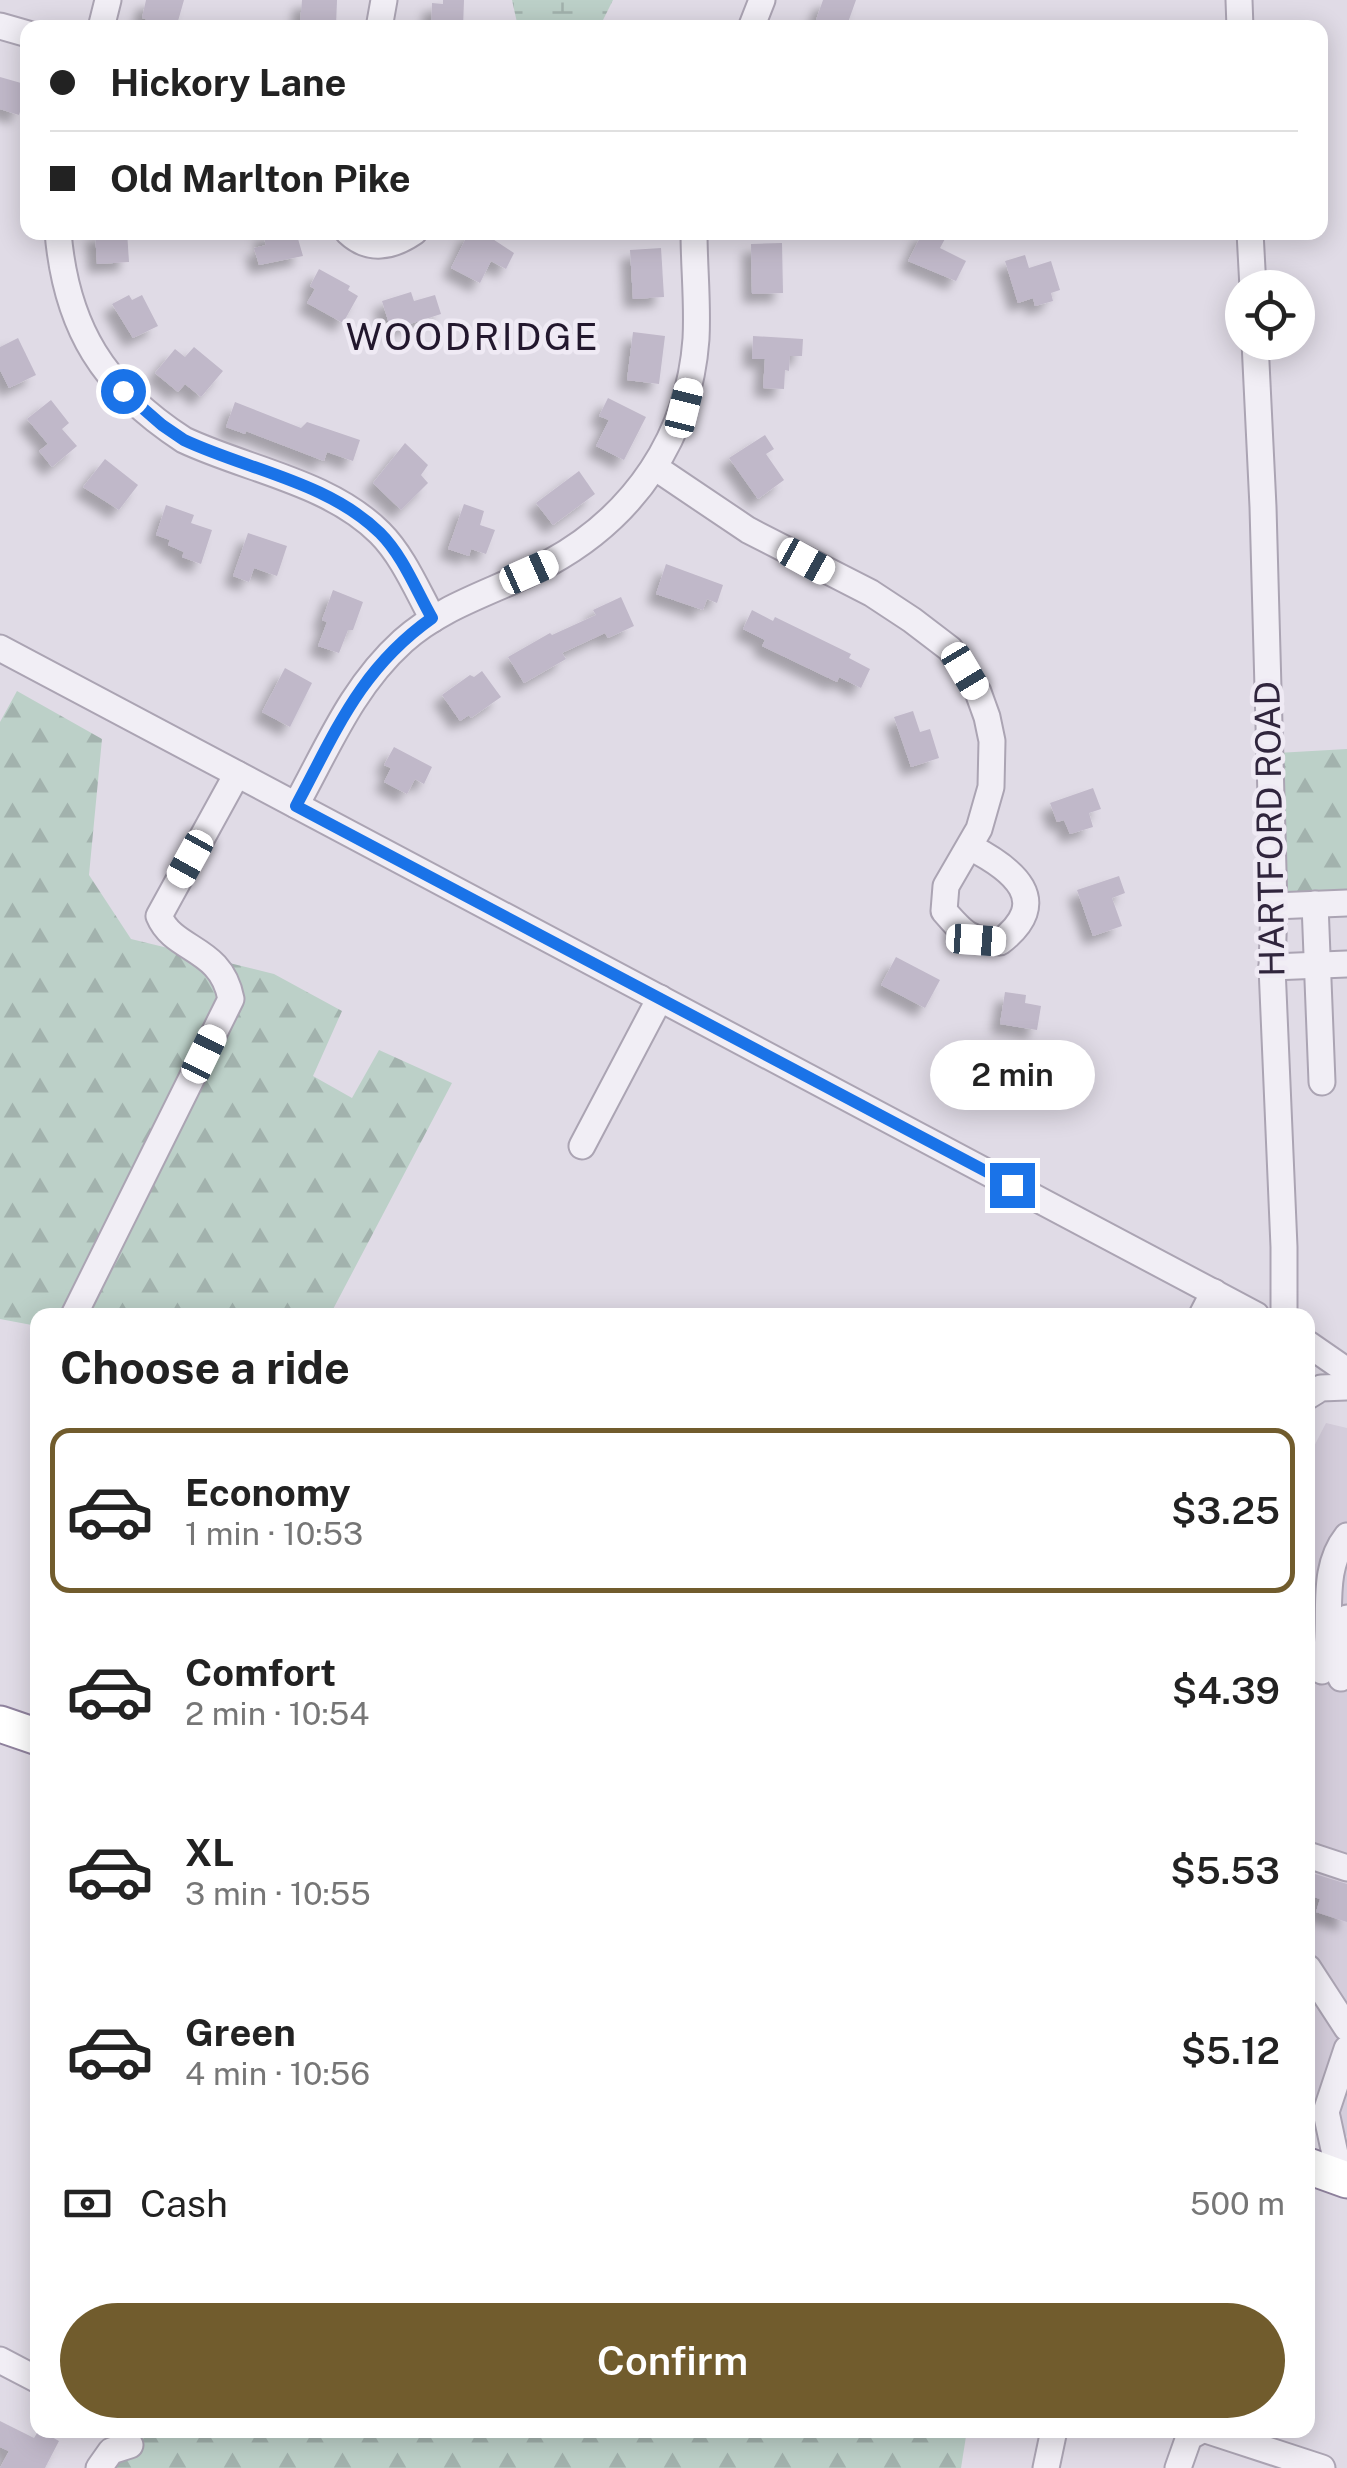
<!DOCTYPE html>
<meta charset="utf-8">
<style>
body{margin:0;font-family:"Public Sans",sans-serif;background:#f6f6f6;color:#222;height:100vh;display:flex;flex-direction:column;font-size:38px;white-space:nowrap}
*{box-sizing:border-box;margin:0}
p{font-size:32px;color:#767676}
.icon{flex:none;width:55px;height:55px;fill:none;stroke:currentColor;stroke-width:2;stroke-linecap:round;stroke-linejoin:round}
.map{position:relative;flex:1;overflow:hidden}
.side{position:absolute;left:30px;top:1308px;width:1285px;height:1130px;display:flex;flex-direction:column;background:#fff;border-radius:20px;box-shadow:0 5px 25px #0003}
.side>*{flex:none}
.top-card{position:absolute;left:20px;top:20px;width:1308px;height:220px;border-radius:20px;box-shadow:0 5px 25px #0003;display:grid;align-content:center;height:220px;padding:0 30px;background:#fff}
.tools{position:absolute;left:1225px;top:270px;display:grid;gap:20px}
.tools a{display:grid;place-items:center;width:90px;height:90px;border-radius:50%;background:#fff;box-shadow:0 5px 25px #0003;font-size:50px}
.end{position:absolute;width:45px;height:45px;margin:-22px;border:12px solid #1a73e8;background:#fff;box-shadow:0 0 0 5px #fff}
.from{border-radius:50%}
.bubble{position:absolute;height:70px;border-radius:35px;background:#fff;box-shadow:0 5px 25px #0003;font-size:32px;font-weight:600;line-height:70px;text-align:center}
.car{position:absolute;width:30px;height:60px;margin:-30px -15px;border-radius:12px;box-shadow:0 0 8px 2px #0007;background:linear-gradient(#fff 24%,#345 0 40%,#fff 0 76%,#345 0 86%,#fff 0)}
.top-card b{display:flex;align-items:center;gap:35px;height:95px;font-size:38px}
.top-card b+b{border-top:2px solid #e0e0e0}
.top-card i{width:25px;height:25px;background:#222}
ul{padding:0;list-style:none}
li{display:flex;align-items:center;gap:30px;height:165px;margin:0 20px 15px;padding:0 10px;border:5px solid transparent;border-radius:20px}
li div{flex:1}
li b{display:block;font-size:38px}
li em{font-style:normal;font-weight:600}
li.selected{border-color:#715c2d}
li>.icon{width:90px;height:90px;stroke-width:1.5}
h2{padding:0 30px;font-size:45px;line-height:120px}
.pay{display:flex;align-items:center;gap:25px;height:110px;padding:0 30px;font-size:38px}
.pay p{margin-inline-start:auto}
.cta{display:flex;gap:20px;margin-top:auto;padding:20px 30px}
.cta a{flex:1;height:115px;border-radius:60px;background:#715c2d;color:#fff;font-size:40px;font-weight:600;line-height:115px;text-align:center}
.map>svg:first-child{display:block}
.built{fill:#d4cddb}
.forest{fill:url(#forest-firs)}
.wetland{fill:url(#wetland-marsh)}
.building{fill:#c0b8c9;filter:url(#shadow)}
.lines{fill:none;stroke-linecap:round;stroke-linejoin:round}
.minor-casing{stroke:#aba4b3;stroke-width:29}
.highway-casing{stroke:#8f829d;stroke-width:39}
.minor{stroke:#f1eef5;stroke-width:25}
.highway{stroke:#fff;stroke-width:35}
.route{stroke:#1a73e8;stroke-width:12}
.labels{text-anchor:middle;stroke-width:9;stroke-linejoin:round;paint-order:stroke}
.street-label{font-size:35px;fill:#30253d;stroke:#efeaf4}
.neighbourhood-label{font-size:38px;letter-spacing:2.5px;fill:#22172d;stroke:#efeaf4}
</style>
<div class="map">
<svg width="1347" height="2468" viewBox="0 0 1347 2468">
<defs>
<pattern id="forest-firs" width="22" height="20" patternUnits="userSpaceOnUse" patternTransform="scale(2.5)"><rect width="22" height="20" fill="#bcd0c8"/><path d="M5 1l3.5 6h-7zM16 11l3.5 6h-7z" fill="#a2b2ad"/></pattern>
<pattern id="wetland-marsh" width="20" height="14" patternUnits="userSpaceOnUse" patternTransform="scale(2.5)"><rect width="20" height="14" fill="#bcd0c8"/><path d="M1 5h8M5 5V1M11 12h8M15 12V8" fill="none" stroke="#a2b2ad"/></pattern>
<filter id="shadow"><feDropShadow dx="-9" dy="9" stdDeviation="5" flood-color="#0004"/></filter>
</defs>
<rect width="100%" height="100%" fill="#e0dbe6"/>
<path class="built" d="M1326,1423L1347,1428V2136L1308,2123V1458Z"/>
<g class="forest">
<path d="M17,691L102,739L89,875L131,939L274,974L342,1011L313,1076L352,1098L379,1050L452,1083L330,1315H38L37,1326L0,1319V722Z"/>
<path d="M1347,749V897L1279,896L1277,753Z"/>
<path d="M127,2430H967L961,2468H113Z"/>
</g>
<path class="wetland" d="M512,0H613L599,28L518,27Z"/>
<g class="building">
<path d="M146,0H184L176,28H143L146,19L142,18Z"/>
<path d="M302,0H337L336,26L300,24Z"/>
<path d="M443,0H464L463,28H431L432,3L443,4Z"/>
<path d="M823,0H856L846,28L816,20Z"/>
<path d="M0,77L28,85L19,115L0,109Z"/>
<path d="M95,232H127L129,262L97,264Z"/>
<path d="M262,232H296L303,256L259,265L254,248L266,245Z"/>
<path d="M469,232H482L514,253L506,269L491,261L480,283L451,268Z"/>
<path d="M923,232H937L946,237L940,248L966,261L956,281L908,261Z"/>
<path d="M782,243L783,293L752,294L751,244Z"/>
<path d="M661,248L664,297L633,299L630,250Z"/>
<path d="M1025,255L1029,268L1051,261L1060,290L1051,293L1053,301L1035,306L1033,298L1018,303L1005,261Z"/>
<path d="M319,269L350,286L348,290L358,296L343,323L307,303L315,289L310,286Z"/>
<path d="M411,292L414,301L435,295L441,314L391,330L382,301Z"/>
<path d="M129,295L132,300L142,295L158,326L133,338L112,304Z"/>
<path d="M633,332L665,336L659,384L627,380Z"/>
<path d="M753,336L803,339L802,356H790L789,371L785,370L784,389L763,388L765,359H752Z"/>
<path d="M18,338L36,375L9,388L0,370V347Z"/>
<path d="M194,347L223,371L201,397L185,384L178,392L155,373L175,349L185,357Z"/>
<path d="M608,398L646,417L624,460L596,446L609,420L599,416Z"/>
<path d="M51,400L69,423L62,429L77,446L52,467L39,451L48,444L27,419Z"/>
<path d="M235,402L301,428L307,422L360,440L353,461L327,452L324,461L246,431L245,434L226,427Z"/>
<path d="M765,435L774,449L766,454L784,480L758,499L729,458Z"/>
<path d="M405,443L428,465L421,475L428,483L401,510L373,483Z"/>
<path d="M105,459L138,485L119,510L83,487Z"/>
<path d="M579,471L595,494L553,525L536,503Z"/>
<path d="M464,504L484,511L480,525L495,530L486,554L471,549L469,556L448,549Z"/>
<path d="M166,505L194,515L191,523L212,530L201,564L182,557L184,552L168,545L170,540L156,535Z"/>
<path d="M248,533L287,546L277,576L254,568L249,582L233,576Z"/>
<path d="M666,564L723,585L717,603L707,599L703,610L656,594Z"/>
<path d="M333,590L363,602L353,630H348L339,653L318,646L327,622L322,620Z"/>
<path d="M621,597L634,626L608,638L605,633L562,653L566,659L524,683L508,657L550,633L552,635L596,615L593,610Z"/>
<path d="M752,610L773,621L775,617L851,654L849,658L870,669L861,688L839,677L837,682L762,646L765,640L743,629Z"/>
<path d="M285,668L312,683L290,727L262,712Z"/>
<path d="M482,671L501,697L471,718L469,715L460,721L442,695L470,675L474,677Z"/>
<path d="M913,711L920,732L930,729L939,758L911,767L894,717Z"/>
<path d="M394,747L432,767L424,784L415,779L407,794L384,782L391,768L384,765Z"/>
<path d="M1093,788L1101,809L1089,813L1093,827L1070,834L1064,820L1057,822L1050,803Z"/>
<path d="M1119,876L1125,893L1112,898L1122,926L1093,936L1077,890Z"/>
<path d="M896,957L940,980L925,1008L881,985Z"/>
<path d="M1005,992L1026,995L1025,1003L1041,1006L1037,1030L1000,1024Z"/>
<path d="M1315,1874L1347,1884V1922L1316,1912L1320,1899L1308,1895Z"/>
<path d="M0,2421L34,2438L39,2430L59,2441L45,2468H0L9,2451L0,2447Z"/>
</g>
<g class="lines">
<defs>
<g id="minor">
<path d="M1239,0L1240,28"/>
<path d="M0,26L28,34"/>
<path d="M101,28L108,0"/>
<path d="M379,28L384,0"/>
<path d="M751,28L762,0"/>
<path d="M58,232C66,328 104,388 184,440C248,470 329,482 380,533C403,556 417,590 433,619"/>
<path d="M348,232C369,252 392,247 414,232"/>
<path d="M1250,232L1253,288"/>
<path d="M1255,342L1263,507L1274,906L1272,967L1284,1247V1315"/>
<path d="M656,468L748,530L871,593L912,620L950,649L965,671L978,692L987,717L992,741L991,787L979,829L946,886L944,911C964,934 969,940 1000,942C1054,901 1013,869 970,847"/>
<path d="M0,648L1256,1315"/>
<path d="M296,805C328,747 352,687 403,641C445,603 501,590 549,563C635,516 689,436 696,339C698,303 694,268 694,232"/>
<path d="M1315,904L1322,1082"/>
<path d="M1274,906L1347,903"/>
<path d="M1272,967L1347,964"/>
<path d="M582,1146L660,998"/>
<path d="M74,1315L231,999C221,946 174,952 159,916L237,774"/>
<path d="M1202,1315L1214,1292"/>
<path d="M1308,1344L1347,1371"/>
<path d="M1308,1396L1321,1388L1347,1387"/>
<path d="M1322,1671C1337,1628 1316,1575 1347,1536"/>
<path d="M1341,1678L1347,1618"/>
<path d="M1308,1855L1347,1868"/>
<path d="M1308,1968L1347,2028"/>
<path d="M1340,2177L1326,2112L1347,2049"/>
<path d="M0,2360L38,2380"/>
<path d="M1206,2430L1322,2468"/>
<path d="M99,2468L111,2451L130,2445"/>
<path d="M1046,2468L1054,2430"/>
<path d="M1178,2468L1189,2437L1202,2430"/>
</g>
<g id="highway">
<path d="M0,1724L38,1737"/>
<path d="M1308,2166L1347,2180"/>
</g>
</defs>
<use href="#minor" class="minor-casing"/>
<use href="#highway" class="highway-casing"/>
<use href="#minor" class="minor"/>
<use href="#highway" class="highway"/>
</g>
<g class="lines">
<path class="route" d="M123,391L162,425L184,440C248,470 328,482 380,533C403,556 416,590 432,618C360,669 336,731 296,806L1012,1185"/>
</g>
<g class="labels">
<g class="street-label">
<text transform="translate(1270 829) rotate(-91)" y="12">HARTFORD ROAD</text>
</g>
<g class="neighbourhood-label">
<text x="473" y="350">WOODRIDGE</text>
</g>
</g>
</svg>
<div class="tools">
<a><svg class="icon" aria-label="locate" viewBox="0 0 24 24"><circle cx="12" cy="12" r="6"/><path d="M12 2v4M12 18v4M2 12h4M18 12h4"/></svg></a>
</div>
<i class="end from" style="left:123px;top:391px"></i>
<i class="end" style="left:1012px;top:1185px"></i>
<div class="bubble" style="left:930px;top:1040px;width:165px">2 min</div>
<i class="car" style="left:684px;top:408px;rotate:14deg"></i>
<i class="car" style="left:806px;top:561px;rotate:119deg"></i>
<i class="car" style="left:529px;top:572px;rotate:66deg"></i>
<i class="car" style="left:965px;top:671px;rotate:149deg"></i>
<i class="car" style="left:190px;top:859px;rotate:209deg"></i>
<i class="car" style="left:976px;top:940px;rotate:94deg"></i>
<i class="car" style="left:204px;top:1054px;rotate:26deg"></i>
<div class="top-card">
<b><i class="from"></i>Hickory Lane</b>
<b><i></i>Old Marlton Pike</b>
</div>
<section class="side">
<h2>Choose a ride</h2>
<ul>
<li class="selected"><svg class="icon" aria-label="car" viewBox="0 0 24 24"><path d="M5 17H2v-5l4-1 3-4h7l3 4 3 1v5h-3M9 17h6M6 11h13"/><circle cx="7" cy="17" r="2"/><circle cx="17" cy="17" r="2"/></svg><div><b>Economy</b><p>1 min · 10:53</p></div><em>$3.25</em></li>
<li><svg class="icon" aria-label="car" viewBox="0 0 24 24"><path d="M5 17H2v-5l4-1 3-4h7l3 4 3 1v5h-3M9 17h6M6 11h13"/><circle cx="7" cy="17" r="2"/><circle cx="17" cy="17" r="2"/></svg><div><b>Comfort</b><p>2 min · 10:54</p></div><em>$4.39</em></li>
<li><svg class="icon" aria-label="car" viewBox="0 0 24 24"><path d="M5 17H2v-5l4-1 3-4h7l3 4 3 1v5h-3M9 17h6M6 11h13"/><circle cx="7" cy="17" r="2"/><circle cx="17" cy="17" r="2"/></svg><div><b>XL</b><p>3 min · 10:55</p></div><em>$5.53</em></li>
<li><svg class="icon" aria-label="car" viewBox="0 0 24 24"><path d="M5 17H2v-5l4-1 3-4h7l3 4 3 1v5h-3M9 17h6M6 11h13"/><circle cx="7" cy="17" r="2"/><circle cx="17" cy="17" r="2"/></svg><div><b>Green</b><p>4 min · 10:56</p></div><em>$5.12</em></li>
</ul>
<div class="pay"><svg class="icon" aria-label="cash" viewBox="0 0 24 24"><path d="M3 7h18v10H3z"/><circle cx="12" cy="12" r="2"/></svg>Cash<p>500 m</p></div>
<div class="cta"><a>Confirm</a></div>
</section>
</div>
